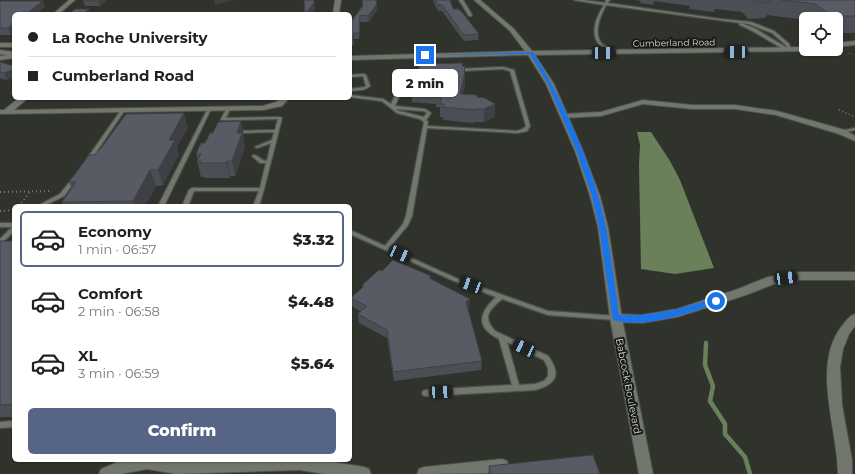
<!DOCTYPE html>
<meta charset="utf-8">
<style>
body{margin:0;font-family:Montserrat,sans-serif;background:#f2f2f2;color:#222;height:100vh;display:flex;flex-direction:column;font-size:15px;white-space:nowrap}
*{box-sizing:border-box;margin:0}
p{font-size:13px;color:#767676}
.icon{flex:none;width:22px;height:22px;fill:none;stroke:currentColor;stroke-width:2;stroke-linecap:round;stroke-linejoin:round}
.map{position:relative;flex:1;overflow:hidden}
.details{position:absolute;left:12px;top:204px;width:340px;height:258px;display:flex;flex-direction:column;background:#fff;border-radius:6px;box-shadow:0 1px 3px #0004}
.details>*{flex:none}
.banner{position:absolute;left:12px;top:12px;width:340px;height:88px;border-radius:6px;box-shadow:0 1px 3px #0004;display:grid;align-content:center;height:88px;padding:0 16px;background:#fff}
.buttons{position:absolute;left:799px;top:12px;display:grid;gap:8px}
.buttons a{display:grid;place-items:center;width:44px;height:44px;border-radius:6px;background:#fff;box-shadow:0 1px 3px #0004;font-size:20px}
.end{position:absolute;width:18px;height:18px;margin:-9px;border:5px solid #1a73e8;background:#fff;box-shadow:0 0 0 2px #fff}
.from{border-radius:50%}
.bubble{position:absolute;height:28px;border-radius:6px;background:#fff;box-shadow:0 1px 3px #0004;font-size:13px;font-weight:800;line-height:28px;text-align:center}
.car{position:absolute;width:12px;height:24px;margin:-12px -6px;border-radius:5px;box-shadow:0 0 3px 1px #0007;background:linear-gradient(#222 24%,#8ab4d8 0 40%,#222 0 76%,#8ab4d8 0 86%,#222 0)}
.banner b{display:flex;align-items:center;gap:14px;height:38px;font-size:15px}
.banner b+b{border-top:1px solid #e0e0e0}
.banner i{width:10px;height:10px;background:#222}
ul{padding:7px 0 0;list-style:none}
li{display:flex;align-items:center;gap:12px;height:56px;margin:0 8px 6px;padding:0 8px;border:2px solid transparent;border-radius:6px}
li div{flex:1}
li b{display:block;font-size:15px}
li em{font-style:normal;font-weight:800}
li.active{border-color:#566585}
li>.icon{width:36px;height:36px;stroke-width:1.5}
.action{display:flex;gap:8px;margin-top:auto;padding:8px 16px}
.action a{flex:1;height:46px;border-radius:6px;background:#566585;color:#fff;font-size:16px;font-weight:800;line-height:46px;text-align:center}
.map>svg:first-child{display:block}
.water{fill:#6a805a}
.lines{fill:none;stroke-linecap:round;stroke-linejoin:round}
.stream{stroke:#6a805a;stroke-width:4.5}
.lane-casing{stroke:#4d504a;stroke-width:2.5}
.street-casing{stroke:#4d504a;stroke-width:2}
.secondary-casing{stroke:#4d504a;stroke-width:2}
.path-far2{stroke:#787c76;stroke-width:1;stroke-dasharray:0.5 2;stroke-linecap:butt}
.path-far1{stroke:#787c76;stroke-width:1.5;stroke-dasharray:1 2.5;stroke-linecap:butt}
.path{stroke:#787c76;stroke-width:2;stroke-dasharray:1 3;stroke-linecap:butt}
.lane{fill:#72776e;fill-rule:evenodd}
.street{fill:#72776e;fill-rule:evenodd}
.secondary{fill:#72776e;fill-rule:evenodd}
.wall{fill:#4c4e55}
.shaded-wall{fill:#3e4045}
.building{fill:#585b63;stroke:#3e4045}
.route{fill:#1a73e8}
.labels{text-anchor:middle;stroke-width:4;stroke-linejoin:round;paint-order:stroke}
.far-street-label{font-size:9px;fill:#d8dad6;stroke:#181a17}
.street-label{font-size:10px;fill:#d8dad6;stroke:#181a17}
</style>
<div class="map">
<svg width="855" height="474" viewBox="0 0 855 474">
<rect width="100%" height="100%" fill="#2f332c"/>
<path class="water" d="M637,132H651L670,161L680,180L714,268L675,274L641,269L639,165L640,145Z"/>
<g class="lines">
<path class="stream" d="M706,343L705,365L713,386L710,401L725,424V434L745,457L750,474"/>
<defs>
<g id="lane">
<path d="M459,0H463L472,15L471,16H469Z"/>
<path d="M574,0H583L605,3L606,0H610L607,3L720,19L751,22L774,31L789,44L791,50L789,51C771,44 758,32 740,25L739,24L741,23L606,5C601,15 593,31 601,43C604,46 614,50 618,52L619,53L617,54C612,52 601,47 598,43C590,31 597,16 604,5ZM741,23L749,24L772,33L786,45L787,48L756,29Z"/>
<path d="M503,67L514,70L530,126L527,131L517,133L427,128L412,216L408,225L389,248L458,279L548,311L616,316H618L619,318L618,320H616L548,315L502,299C489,310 482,316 495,331L548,356C562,375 556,384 535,390L426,396L423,395L422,393L423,391L426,390L512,385L499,339C475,327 479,313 496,297L454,281L350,234V230L385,246L403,224L406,216L424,122L420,119L397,113L382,101L350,97V95L383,99L391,104L404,76L424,73H425V75L407,78L395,106L425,109L431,113L426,120L428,122L427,126L517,131L523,129L526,126L510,71L503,69L459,71L457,70L459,69ZM396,109L424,111L427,113L424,117L399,111ZM507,342L544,360L548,368V376L544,381L535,384L519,385Z"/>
<path d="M364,74L366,75L370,86C365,91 357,90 350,91V89L365,87L366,86L363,76L350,77V75Z"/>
<path d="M208,108H210L211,109L164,206H158Z"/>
<path d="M227,108H229L230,109L226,118L280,117L282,118L264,189L259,206H253L259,191H194L188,206H182L189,190L192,188H260L266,163H260L252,156L254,155C259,156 261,161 267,161L271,143L257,148L255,147L272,140L274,132L237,133L235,132L237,131L275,130L278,119L221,120V119Z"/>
<path d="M122,109H123L125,110L90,161H86V160Z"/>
<path d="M855,128V130L842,133L840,132V131Z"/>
<path d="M72,179H76V180L64,196L44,206H37L60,194Z"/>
<path d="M0,223H14V231L2,243L0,244V239L12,227H0Z"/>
<path d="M14,421V427L0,428V422Z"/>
</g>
<g id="street">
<path d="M69,0H75L59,14H53Z"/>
<path d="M335,0H341L339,14H333Z"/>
<rect x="0" y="43" width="14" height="4"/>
<path d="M14,54V58L0,60V56Z"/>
<path d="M19,98H28L14,110L263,106L276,102L281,98H289L282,106L263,110L0,114V110H4Z"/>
<path d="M643,100L692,105H735L777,111L845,130L855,136V141L839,134L776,115L735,109H692L643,104L601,116L564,118L560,116L564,114L601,112Z"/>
<path d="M800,272H855V280H800L774,284L746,295L677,317L642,323L616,322L612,321L610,318L612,315L616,314L642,315L677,309L738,289L768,277Z"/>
<path d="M855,314V326L849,334L843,349L840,367L842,405L852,460V474H838C838,429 811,365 842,326C846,321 849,316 855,314Z"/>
<path d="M502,459L507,461L509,466L507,471L502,473L417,474L419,469L424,467Z"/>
<path d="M122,460L179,461L320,460L364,467L369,469L371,474H325L299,470L176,474L147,469L121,474H99L101,469Z"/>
</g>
<g id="secondary">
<path d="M474,0H480L513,28L532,51L806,47V49H809L806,51L535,55L554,84L583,151L600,196L608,227L622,318L653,474H639L610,318L598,227L590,196L575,151L546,84L528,55L350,60V56L525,51L509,30Z"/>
<path d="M855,41V45L836,47V43Z"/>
<path d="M0,50L14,52V56L0,54Z"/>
</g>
</defs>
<use href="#lane" class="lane-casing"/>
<use href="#street" class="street-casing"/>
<use href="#secondary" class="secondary-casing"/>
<g class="path-far2">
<path d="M813,52L832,50"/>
<path d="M848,53L855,55"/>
</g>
<path class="path-far1" d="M839,110L855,117"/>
<g class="path">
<path d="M0,192L52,191"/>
<path d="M19,206L30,192"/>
<path d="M0,211L14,210"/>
</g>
<use href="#lane" class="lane"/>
<use href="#street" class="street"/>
<use href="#secondary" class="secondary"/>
</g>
<g class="wall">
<path d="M106,0L100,6H85L83,1Z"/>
<path d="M362,0H376L377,10L369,22H360L359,39H354V45H350V23L362,6Z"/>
<path d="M433,0H450L453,9L479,34L478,40L464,41L442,11H438L434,3Z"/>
<path d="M636,0H855V33H836V19H806V20L767,15L765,18L748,19L742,12L715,9L714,12L689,9L690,6L654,1L653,5L640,3L641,1Z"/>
<path d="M0,1L45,7L14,14V32L11,35H0Z"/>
<path d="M0,62L14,66V77L7,80L0,78Z"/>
<path d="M463,66H465V85L462,94L477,97L495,104L494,117L484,122H474V123L443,120V117H440V107H436V104L412,102V89Z"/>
<path d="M241,121L244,136L243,138L245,147L235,176H230V178H204V177H201L197,161L198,160L196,154L205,143L213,133Z"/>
<path d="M188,127L177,147L179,154L163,185L156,186L145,206H64L62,202L72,189L69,182L94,155Z"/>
<rect x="0" y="241" width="14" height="176"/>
<path d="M382,271L431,276V279L469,308L468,309L482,361L481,370L394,381L387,338L359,323L358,314L361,312L352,306L351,298L362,288V285Z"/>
<path d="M489,466L600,474H488Z"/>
</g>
<g class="shaded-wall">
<path d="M99,0H106L100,6L98,1Z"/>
<path d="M214,0H233L215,5Z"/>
<path d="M314,0L315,9L311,14H305Z"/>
<path d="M43,1L45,7L36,14H26Z"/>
<path d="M377,4V10L369,22L368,16Z"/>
<path d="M89,9L91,14H83Z"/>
<path d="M14,23V32L11,35L8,28Z"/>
<path d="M465,66V85L460,107V94Z"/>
<path d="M14,69V77L7,80L4,73Z"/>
<path d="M495,104L494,117L484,122V109Z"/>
<path d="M184,113L188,127L177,147L179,154L163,185L158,170L169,140Z"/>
<path d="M241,121L244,136L243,138L245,147L235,176L232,161L237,133Z"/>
<path d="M227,161L230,176V178L226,163Z"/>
<path d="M150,170L156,186L145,206H135L133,201Z"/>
<path d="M470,299L469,308L465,311L466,302Z"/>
</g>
<g class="building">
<path d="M84,0H99L98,1H83Z"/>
<path d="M304,0H314V3L305,14Z"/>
<path d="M362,0H376L377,4L368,16L360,15L359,33H354L353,39H350V23L363,6Z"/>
<path d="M435,0H450L453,9H458L462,12L479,34L464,35L442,5H438Z"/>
<path d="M751,0H769L771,2H754Z"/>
<path d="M781,0H855V16H836L826,12L815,4Z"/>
<path d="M0,1H43L26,14H14V23L8,28H0Z"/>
<path d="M75,9H89L83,14H69Z"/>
<path d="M0,62L14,66V69L4,73L0,72Z"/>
<path d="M463,63L462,66H465L464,72H465L460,94L477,95V97L485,98L495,104L484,109H474V110L443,107L444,104H440L442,94H436V91L412,89L420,64Z"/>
<path d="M184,113L169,140H175L158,170H150L133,201L62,202L76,182H69L89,155H94L102,147L126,114Z"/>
<path d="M241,121L237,133H242L232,161H227L226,163H200L201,161H197L201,154H196L201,143H205L210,133H213L218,122Z"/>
<path d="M0,241H14V404L0,405Z"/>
<path d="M393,260L431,276L429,278L470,299L466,302L482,361L393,372L387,330L358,314L367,306L351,298L364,286L362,285L379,270L382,271Z"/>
<path d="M593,455L600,474H491L489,466Z"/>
</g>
<path class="route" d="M533,52C564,101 595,171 606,228C611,257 615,286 619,315C655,317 682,308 716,298L720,301L719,303C687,313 647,329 613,320L599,227L592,196L577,152L548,84L530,54L423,55Z"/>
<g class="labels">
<g class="far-street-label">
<text transform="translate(674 43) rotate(-1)" y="3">Cumberland Road</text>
</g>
<g class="street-label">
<text transform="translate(629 386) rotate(79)" y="4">Babcock Boulevard</text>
</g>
</g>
</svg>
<div class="buttons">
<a><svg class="icon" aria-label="locate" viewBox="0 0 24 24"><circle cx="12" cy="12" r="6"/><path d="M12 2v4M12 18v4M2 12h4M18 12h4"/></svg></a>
</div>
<i class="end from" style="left:716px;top:301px"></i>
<i class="end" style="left:425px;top:55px"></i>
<div class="bubble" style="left:392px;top:69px;width:66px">2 min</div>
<i class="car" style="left:736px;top:52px;rotate:270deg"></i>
<i class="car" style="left:604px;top:53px;rotate:89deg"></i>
<i class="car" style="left:400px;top:254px;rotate:114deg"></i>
<i class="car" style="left:786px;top:278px;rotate:83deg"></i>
<i class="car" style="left:471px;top:285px;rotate:290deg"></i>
<i class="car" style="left:524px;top:348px;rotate:295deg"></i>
<i class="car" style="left:441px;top:392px;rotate:87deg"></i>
<div class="banner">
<b><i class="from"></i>La Roche University</b>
<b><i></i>Cumberland Road</b>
</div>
<section class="details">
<ul>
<li class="active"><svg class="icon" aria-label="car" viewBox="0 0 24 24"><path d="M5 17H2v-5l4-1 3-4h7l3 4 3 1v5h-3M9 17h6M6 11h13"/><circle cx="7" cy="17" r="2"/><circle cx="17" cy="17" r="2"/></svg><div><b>Economy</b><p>1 min · 06:57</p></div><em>$3.32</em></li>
<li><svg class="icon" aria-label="car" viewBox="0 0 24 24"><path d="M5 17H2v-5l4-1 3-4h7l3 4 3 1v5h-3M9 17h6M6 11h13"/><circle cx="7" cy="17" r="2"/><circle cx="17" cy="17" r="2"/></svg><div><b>Comfort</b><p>2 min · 06:58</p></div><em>$4.48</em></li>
<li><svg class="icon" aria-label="car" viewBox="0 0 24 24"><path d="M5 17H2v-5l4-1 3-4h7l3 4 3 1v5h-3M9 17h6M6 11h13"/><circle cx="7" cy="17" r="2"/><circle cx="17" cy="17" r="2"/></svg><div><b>XL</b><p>3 min · 06:59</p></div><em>$5.64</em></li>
</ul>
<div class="action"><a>Confirm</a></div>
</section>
</div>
